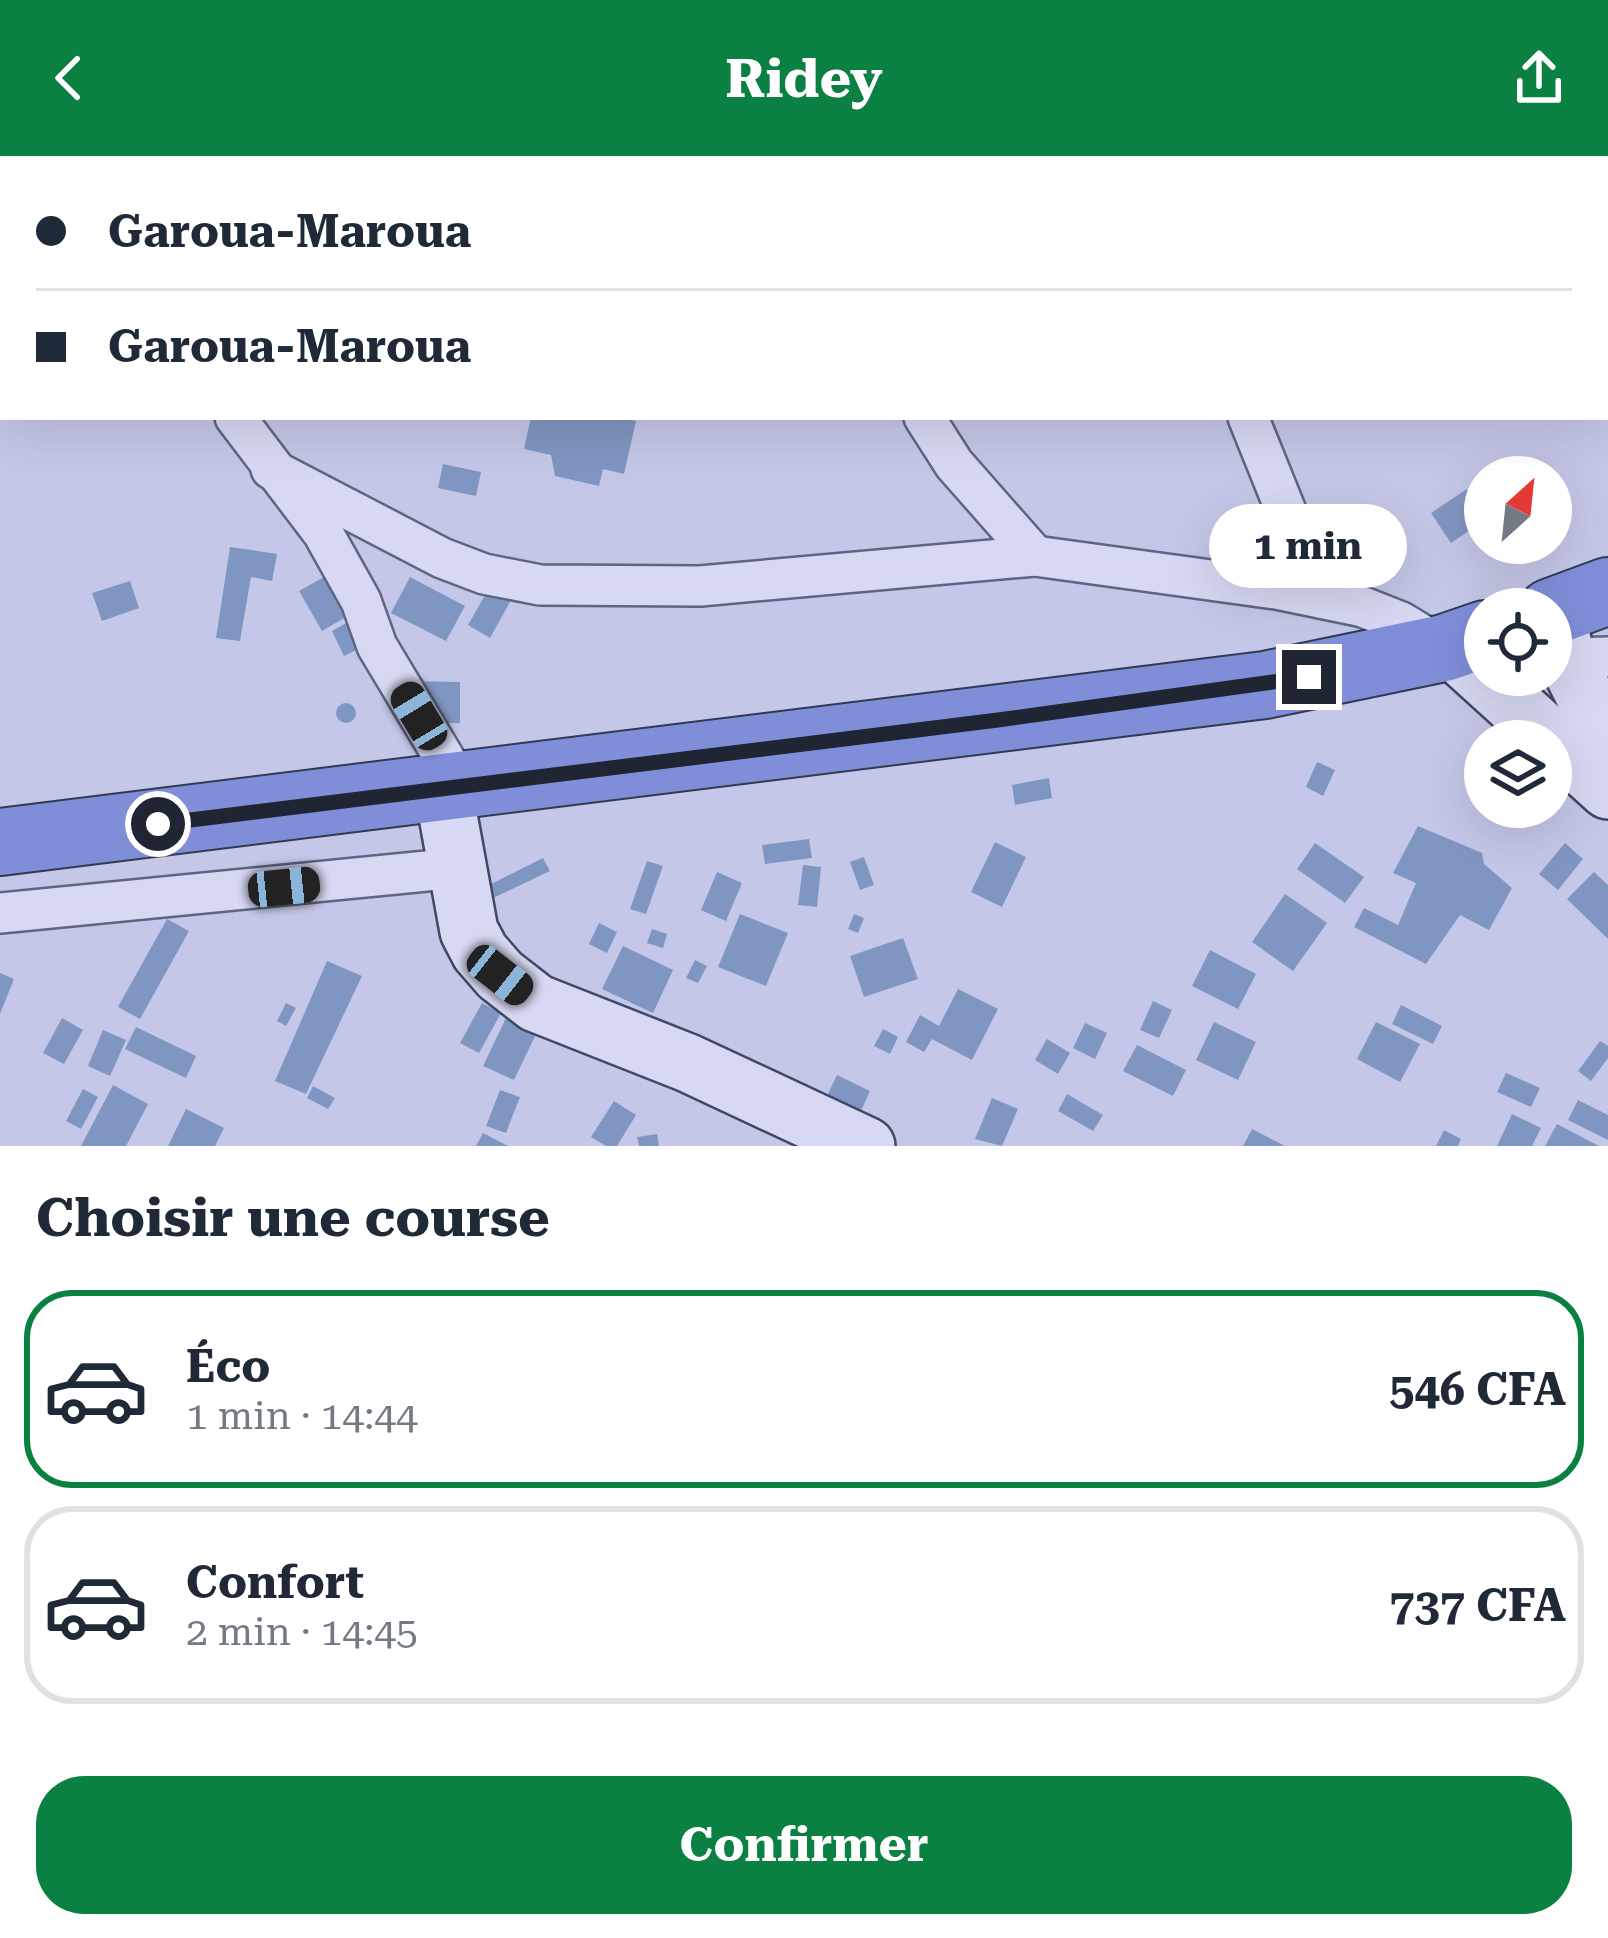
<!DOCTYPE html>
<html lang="fr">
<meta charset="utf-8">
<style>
body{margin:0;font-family:"Roboto Serif",serif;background:#f6f6f7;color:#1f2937;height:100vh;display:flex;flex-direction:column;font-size:45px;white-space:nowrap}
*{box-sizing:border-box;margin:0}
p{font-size:39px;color:#747a83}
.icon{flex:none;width:66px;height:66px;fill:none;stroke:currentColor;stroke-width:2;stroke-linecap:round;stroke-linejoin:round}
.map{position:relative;height:990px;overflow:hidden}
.side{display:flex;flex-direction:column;background:#fff;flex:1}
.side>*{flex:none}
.banner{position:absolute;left:0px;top:0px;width:1608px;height:264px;box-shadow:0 12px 48px #0002;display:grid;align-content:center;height:264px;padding:0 36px;background:#fff}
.needle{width:78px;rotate:27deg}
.controls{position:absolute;left:1464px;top:300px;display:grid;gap:24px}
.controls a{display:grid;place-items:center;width:108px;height:108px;border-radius:50%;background:#fff;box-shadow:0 12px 48px #0002;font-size:60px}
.end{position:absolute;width:54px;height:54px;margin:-27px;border:15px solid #1f2533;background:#fff;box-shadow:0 0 0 6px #fff}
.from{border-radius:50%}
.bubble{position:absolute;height:84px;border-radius:42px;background:#fff;box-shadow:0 12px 48px #0002;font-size:39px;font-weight:700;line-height:84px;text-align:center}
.car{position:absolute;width:36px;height:72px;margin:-36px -18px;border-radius:15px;box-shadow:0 0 9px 3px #0007;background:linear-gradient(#222 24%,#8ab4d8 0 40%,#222 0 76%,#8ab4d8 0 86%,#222 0)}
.banner b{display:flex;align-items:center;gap:42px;height:114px;font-size:45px}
.banner b+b{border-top:3px solid #e0e1e3}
.banner i{width:30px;height:30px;background:#1f2937}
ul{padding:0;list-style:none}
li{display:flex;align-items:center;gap:36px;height:198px;margin:0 24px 18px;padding:0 12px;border:6px solid #e0e1e3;border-radius:48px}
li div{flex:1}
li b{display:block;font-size:45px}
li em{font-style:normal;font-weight:700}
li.current{border-color:#0b8043}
li>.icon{width:108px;height:108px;stroke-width:1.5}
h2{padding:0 36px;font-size:54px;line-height:144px}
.button{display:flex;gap:24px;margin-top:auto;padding:24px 36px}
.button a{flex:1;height:138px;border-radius:48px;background:#0b8043;color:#fff;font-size:48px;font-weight:700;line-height:138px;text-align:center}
header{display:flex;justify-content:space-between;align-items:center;height:156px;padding:0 36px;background:#0b8043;color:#fff;font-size:54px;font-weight:700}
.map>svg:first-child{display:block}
.building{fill:#8096c2}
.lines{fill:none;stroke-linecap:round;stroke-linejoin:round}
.minor-casing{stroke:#5d6681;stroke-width:44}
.secondary-casing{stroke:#404963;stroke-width:62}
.trunk-casing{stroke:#313a4f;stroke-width:70}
.minor{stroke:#d7d9f4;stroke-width:39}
.secondary{stroke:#d7d9f4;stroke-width:57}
.trunk{stroke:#808eda;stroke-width:66}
.route{stroke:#1f2533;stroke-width:15}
</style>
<header><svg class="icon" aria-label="back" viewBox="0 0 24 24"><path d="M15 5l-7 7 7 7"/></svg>Ridey<svg class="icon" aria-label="share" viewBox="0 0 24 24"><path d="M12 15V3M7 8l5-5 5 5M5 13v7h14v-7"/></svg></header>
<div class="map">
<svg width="1608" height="990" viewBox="0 0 1608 990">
<rect width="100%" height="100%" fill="#c5c7e8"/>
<g class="building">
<path d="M531,261H620L636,265L624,318L603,313L599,330L555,320L551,299L524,293Z"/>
<path d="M443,308L481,316L476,340L438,332Z"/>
<path d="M1467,333L1485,364L1451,387L1431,357Z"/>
<path d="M230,391L277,398L272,425L251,421L240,485L216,482Z"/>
<path d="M324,421L346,461L322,475L299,435Z"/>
<path d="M410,421L465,450L446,485L391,457Z"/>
<path d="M130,425L139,452L102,465L92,437Z"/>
<path d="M488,434L510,446L490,482L468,469Z"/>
<path d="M348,466L361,492L344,500L332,475Z"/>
<path d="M409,525L460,526V567L409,566Z"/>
<circle cx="346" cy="557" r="10"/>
<path d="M1317,606L1335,614L1323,640L1306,631Z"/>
<path d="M1049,622L1052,642L1015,649L1012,629Z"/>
<path d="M1418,670L1482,697L1484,708L1512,732L1489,774L1460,759L1426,808L1354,771L1364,752L1398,769L1416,727L1393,717Z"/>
<path d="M809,683L812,702L765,708L762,689Z"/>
<path d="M995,686L1026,701L1002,751L971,736Z"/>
<path d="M1315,687L1364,721L1345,747L1297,713Z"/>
<path d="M1565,687L1583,703L1558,734L1539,718Z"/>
<path d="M864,701L874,729L860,734L850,706Z"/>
<path d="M543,702L550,715L493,742L487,730Z"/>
<path d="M647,705L663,710L646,758L630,753Z"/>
<path d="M803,709L821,711L817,751L798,749Z"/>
<path d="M717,716L742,727L726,765L701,754Z"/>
<path d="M1594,716L1608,729V783L1567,743Z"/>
<path d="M1285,738L1327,767L1293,815L1252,786Z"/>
<path d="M740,758L788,777L766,830L718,811Z"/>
<path d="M854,758L864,762L858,777L848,773Z"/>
<path d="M167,763L189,775L140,863L118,851Z"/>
<path d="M599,767L617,776L607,797L589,788Z"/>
<path d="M652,773L667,778L663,792L647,787Z"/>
<path d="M903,782L918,823L864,841L850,800Z"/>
<path d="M623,790L673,814L653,857L602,833Z"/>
<path d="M1210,794L1256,818L1238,853L1192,830Z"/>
<path d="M695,804L707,810L698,827L686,822Z"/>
<path d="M327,805L362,820L306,938L275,925Z"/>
<path d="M0,817L14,823L0,858Z"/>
<path d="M958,833L998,853L972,904L932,883L924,896L906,886L920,859L939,870Z"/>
<path d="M1153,845L1172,854L1159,882L1140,874Z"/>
<path d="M286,847L296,852L286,870L277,865Z"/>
<path d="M482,847L501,857L479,897L460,887Z"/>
<path d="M1401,849L1442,870L1433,888L1392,868Z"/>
<path d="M62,862L83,874L64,908L43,897Z"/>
<path d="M506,862L537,876L514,924L483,910Z"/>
<path d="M1214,866L1256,886L1238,924L1196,904Z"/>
<path d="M1376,866L1420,888L1400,926L1357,903Z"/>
<path d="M1085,867L1107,877L1095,903L1073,892Z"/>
<path d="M136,871L196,900L186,922L125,893Z"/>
<path d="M883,873L898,881L890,898L874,890Z"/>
<path d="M103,874L126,884L110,920L88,910Z"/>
<path d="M1047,883L1070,897L1058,918L1035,904Z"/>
<path d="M1600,885L1608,890V902L1591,925L1578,915Z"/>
<path d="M1137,889L1186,914L1173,940L1123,915Z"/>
<path d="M1506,917L1540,932L1531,951L1497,936Z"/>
<path d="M837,919L870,935L861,955L827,940Z"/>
<path d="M113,929L148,948L126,990H81Z"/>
<path d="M313,930L335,942L328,953L307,942Z"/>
<path d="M83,933L98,941L81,973L66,965Z"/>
<path d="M500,934L520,941L506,977L486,970Z"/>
<path d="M1067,938L1103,959L1093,975L1058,955Z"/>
<path d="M992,942L1018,953L1002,990L975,983Z"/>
<path d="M1578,944L1608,959V984L1568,964Z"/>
<path d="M614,945L636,959L617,990H606L591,981Z"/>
<path d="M186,953L224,972L215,990H168Z"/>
<path d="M1512,958L1541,972L1532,990H1497Z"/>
<path d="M1557,968L1599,990H1545Z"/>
<path d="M1252,973L1285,990H1243Z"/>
<path d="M1444,974L1461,983L1458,990H1436Z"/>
<path d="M483,977L508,990H476Z"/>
<path d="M657,978L659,990H639L637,981Z"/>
</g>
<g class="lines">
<defs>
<g id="minor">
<path d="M719,0L722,3"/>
<path d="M1162,0L1163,3"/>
<path d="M397,3L405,0"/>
<path d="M0,172L3,171"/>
<path d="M235,261L323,377L361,445L377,490L461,630"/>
<path d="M924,261L954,308L1035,400"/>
<path d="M1248,261L1321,442"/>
<path d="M271,313L442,402L484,418L540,429L700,430L1035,400L1276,433L1363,451L1401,466L1444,492"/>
<path d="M1566,502L1608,501"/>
<path d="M0,757L457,712"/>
</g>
<g id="secondary">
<path d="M1555,454L1566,502L1608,586"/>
<path d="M1449,490L1608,634"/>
<path d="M443,632L469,775L480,796L500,819L536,847L688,907L866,990"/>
</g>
<g id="trunk">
<path d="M1551,456L1608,435"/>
<path d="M0,686L1265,529L1444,492L1485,478"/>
</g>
</defs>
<use href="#minor" class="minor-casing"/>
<use href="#secondary" class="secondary-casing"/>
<use href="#trunk" class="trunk-casing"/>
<use href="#minor" class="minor"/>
<use href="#secondary" class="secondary"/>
<use href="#trunk" class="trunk"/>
</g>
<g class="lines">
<path class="route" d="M158,668L998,564L1309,521"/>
</g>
</svg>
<div class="controls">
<a><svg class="needle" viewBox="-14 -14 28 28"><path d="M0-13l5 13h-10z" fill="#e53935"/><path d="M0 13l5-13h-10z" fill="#747a83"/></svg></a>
<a><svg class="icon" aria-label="locate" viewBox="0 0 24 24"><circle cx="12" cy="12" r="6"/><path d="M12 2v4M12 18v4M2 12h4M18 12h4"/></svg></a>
<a><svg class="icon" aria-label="layers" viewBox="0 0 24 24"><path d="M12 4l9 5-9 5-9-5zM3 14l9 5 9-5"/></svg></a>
</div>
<i class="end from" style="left:158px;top:668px"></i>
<i class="end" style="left:1309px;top:521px"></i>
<div class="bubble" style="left:1209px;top:348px;width:198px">1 min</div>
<i class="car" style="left:419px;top:560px;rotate:329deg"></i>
<i class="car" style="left:284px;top:731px;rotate:84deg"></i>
<i class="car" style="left:500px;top:819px;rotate:128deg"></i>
<div class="banner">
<b><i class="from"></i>Garoua-Maroua</b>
<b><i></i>Garoua-Maroua</b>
</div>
</div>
<section class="side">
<h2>Choisir une course</h2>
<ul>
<li class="current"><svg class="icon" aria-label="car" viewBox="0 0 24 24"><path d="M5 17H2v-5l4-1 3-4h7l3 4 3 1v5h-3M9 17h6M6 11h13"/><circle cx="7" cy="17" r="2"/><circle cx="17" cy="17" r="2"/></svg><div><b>Éco</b><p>1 min · 14:44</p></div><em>546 CFA</em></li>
<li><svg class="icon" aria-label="car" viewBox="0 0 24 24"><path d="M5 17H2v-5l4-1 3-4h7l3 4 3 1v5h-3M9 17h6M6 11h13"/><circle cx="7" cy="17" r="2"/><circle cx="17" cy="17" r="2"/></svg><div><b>Confort</b><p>2 min · 14:45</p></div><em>737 CFA</em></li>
</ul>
<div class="button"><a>Confirmer</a></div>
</section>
